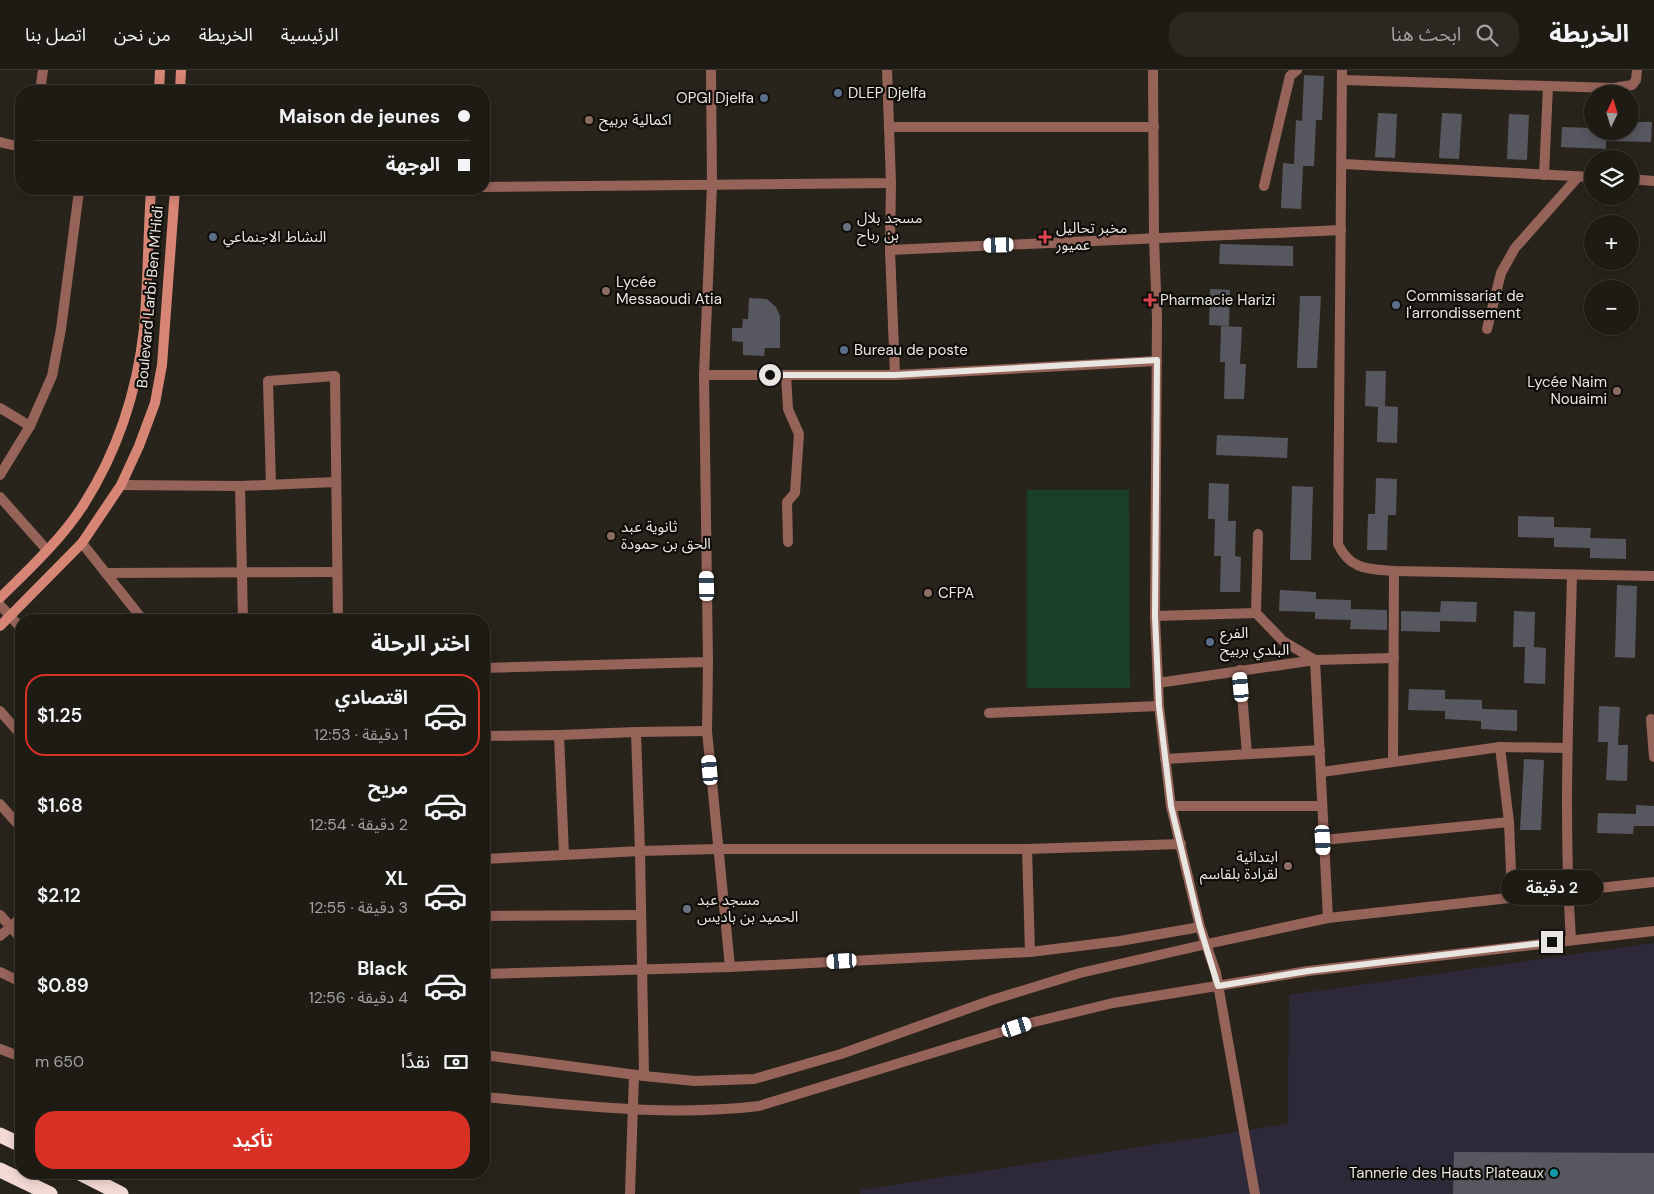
<!DOCTYPE html>
<html lang="ar">
<meta charset="utf-8">
<style>
body{margin:0;font-family:"DM Sans","Noto Sans Arabic",sans-serif;background:#2b2822;color:#f1f3f6;direction:rtl;height:100vh;display:flex;flex-direction:column;font-size:19px;white-space:nowrap}
*{box-sizing:border-box;margin:0}
p{font-size:16px;color:#a1a1a0}
.icon{flex:none;width:28px;height:28px;fill:none;stroke:currentColor;stroke-width:2;stroke-linecap:round;stroke-linejoin:round}
.map{position:relative;flex:1;overflow:hidden;direction:ltr}
.sheet{position:absolute;left:15px;top:544px;width:475px;height:565px;display:flex;flex-direction:column;background:#1e1b15;border-radius:20px;box-shadow:0 2px 12px #0003,0 0 0 1px #3c3934;direction:rtl}
.sheet>*{flex:none}
.guide{position:absolute;left:15px;top:15px;width:475px;height:110px;border-radius:20px;box-shadow:0 2px 12px #0003,0 0 0 1px #3c3934;direction:rtl;display:grid;align-content:center;height:110px;padding:0 20px;background:#1e1b15}
.needle{width:32px;rotate:4deg}
.controls{position:absolute;left:1584px;top:15px;display:grid;gap:10px}
.controls a{display:grid;place-items:center;width:55px;height:55px;border-radius:50%;background:#1e1b15;box-shadow:0 2px 12px #0003,0 0 0 1px #3c3934;font-size:25px}
.end{position:absolute;width:22px;height:22px;margin:-11px;border:6px solid #e9e6e1;background:#111;box-shadow:0 0 0 2px #111}
.from{border-radius:50%}
.bubble{position:absolute;height:35px;border-radius:18px;background:#1e1b15;box-shadow:0 2px 12px #0003,0 0 0 1px #3c3934;font-size:16px;font-weight:600;line-height:35px;text-align:center;direction:rtl}
.car{position:absolute;width:15px;height:30px;margin:-15px -8px;border-radius:6px;box-shadow:0 0 4px 1px #0007;background:linear-gradient(#fff 24%,#345 0 40%,#fff 0 76%,#345 0 86%,#fff 0)}
.guide b{display:flex;align-items:center;gap:18px;height:48px;font-size:19px}
.guide b+b{border-top:1px solid #3c3934}
.guide i{width:12px;height:12px;background:#f1f3f6}
ul{padding:0;list-style:none}
li{display:flex;align-items:center;gap:15px;height:82px;margin:0 10px 8px;padding:0 10px;border:2px solid transparent;border-radius:20px}
li div{flex:1}
li b{display:block;font-size:19px}
li em{font-style:normal;font-weight:600}
li.current{border-color:#d93025}
li>.icon{width:45px;height:45px;stroke-width:1.5}
h2{padding:0 20px;font-size:22px;line-height:60px}
.pay{display:flex;align-items:center;gap:12px;height:55px;padding:0 20px;font-size:19px}
.pay p{margin-inline-start:auto}
.primary-button{display:flex;gap:10px;margin-top:auto;padding:10px 20px}
.primary-button a{flex:1;height:58px;border-radius:20px;background:#d93025;color:#fff;font-size:20px;font-weight:600;line-height:58px;text-align:center}
header{display:flex;align-items:center;gap:30px;box-sizing:border-box;height:70px;padding:0 25px;background:#1e1b15;border-bottom:1px solid #3c3934}
header strong{font-size:24px}
nav{display:flex;gap:28px;margin-inline-start:auto;font-size:18px}
.search{width:350px;height:45px;background:#2b2822;display:flex;align-items:center;gap:12px;box-sizing:border-box;padding:0 18px;border-radius:20px;color:#a1a1a0;font-size:19px}
.map>svg:first-child{display:block}
.industrial{fill:#2d2939}
.green{fill:#193f29}
.building{fill:#575760}
.lines{fill:none;stroke-linecap:round;stroke-linejoin:round}
.street{stroke:#966359;stroke-width:10}
.secondary{stroke:#d78675;stroke-width:10}
.highway{stroke:#f4dad4;stroke-width:15}
.route{stroke:#e9e6e1;stroke-width:6}
.service-dot{fill:#5c6f8a;stroke:#0f0d0a;stroke-width:2}
.education-dot{fill:#8d6e63;stroke:#0f0d0a;stroke-width:2}
.worship-dot{fill:#6b7280;stroke:#0f0d0a;stroke-width:2}
.health-dot{fill:#e0444e;stroke:#0f0d0a;stroke-width:2}
.culture-dot{fill:#0f9aa8;stroke:#0f0d0a;stroke-width:2}
.labels{text-anchor:middle;stroke-width:4.5;stroke-linejoin:round;paint-order:stroke}
.poi-label{font-size:15px;fill:#e9e6e1;stroke:#0f0d0a;text-anchor:start}
.street-label{font-size:15px;fill:#e9e6e1;stroke:#0f0d0a}
</style>
<header>
<strong>الخريطة</strong>
<div class="search"><svg class="icon" aria-label="search" viewBox="0 0 24 24"><circle cx="10" cy="10" r="6"/><path d="M15 15l6 6"/></svg>ابحث هنا</div>
<nav><a>الرئيسية</a><a>الخريطة</a><a>من نحن</a><a>اتصل بنا</a></nav>
</header>
<div class="map">
<svg width="1654" height="1124" viewBox="0 0 1654 1124">
<rect width="100%" height="100%" fill="#28241c"/>
<path class="industrial" d="M1654,873V1124H860V1120L1288,1054L1289,925Z"/>
<path class="green" d="M1027,420H1129L1130,618H1027Z"/>
<g class="building">
<path d="M1304,5L1324,6L1322,50H1316L1314,96H1303L1301,139L1281,138L1283,93L1294,94L1296,50L1302,51Z"/>
<path d="M1378,43L1397,44L1395,88L1375,87Z"/>
<path d="M1442,43L1462,44L1459,89L1439,88Z"/>
<path d="M1509,44L1529,45L1527,90L1507,89Z"/>
<path d="M1630,52H1652L1651,72L1606,71V79L1561,77L1562,57L1592,58V61H1630Z"/>
<path d="M1220,174L1293,176V196L1219,194Z"/>
<path d="M1210,219L1230,220L1229,256L1209,255Z"/>
<path d="M1300,226H1321L1317,298H1297Z"/>
<path d="M749,228L767,229L776,237L780,246V278H765L764,286L743,285V272L732,271V258H742L743,249H748Z"/>
<path d="M1221,256L1242,257L1240,294H1246L1244,329H1224L1225,292H1220Z"/>
<path d="M1366,301H1386L1385,336L1398,337L1397,373L1377,372L1378,337L1365,336Z"/>
<path d="M1217,365L1288,368L1287,388L1216,385Z"/>
<path d="M1376,408L1397,409L1396,445H1388L1387,480H1367L1368,444H1375Z"/>
<path d="M1209,413L1229,414L1228,451H1236L1235,486L1241,487L1240,522H1220L1221,486H1214L1215,449H1208Z"/>
<path d="M1292,416L1313,417L1311,490H1290Z"/>
<path d="M1518,446L1554,447V457L1591,458L1590,468L1626,469V489L1590,488V478L1554,477V468L1518,467Z"/>
<path d="M1617,515L1637,516L1635,588L1615,587Z"/>
<path d="M1280,520L1316,522V529L1351,530V539L1387,540V560L1350,559L1351,550L1315,549V542L1279,541Z"/>
<path d="M1441,531L1477,532L1476,552L1440,551V562L1401,561V541L1440,542Z"/>
<path d="M1514,541L1535,542L1534,577L1546,578L1545,614L1524,613L1525,577H1513Z"/>
<path d="M1409,619L1445,620V629L1482,630V639L1517,640V661L1481,659V651L1445,649V641L1408,640Z"/>
<path d="M1599,636L1620,637L1618,675H1628L1627,711L1606,710L1608,672H1598Z"/>
<path d="M1524,689L1544,690L1541,760H1520Z"/>
<path d="M1636,735L1654,736V756H1634L1633,764L1597,763L1598,743L1636,744Z"/>
<path d="M1454,1082L1654,1083V1124H1453Z"/>
</g>
<g class="lines">
<g class="street">
<path d="M1153,0L1154,169L1157,248L1155,546L1159,636L1171,736L1200,857L1216,903L1255,1124"/>
<path d="M1342,0L1338,474C1350,500 1368,499 1394,501L1654,506"/>
<path d="M1342,10L1613,18L1632,15L1636,10L1637,0"/>
<path d="M40,21L43,0"/>
<path d="M889,57H1154"/>
<path d="M0,72L21,77"/>
<path d="M1343,94L1592,107"/>
<path d="M1544,105L1548,16"/>
<path d="M1630,109L1654,111"/>
<path d="M891,113L890,180L895,305"/>
<path d="M1264,116L1290,6L1297,0"/>
<path d="M484,117L891,113L887,0"/>
<path d="M58,119L79,121L180,119"/>
<path d="M890,180L1341,160"/>
<path d="M1487,259L1501,203L1515,178L1578,107"/>
<path d="M704,305H895L1157,291"/>
<path d="M786,305L788,339L799,364L795,423L787,432L788,472"/>
<path d="M0,338L30,356"/>
<path d="M0,405L30,356L52,306L61,259L79,121"/>
<path d="M121,415L240,416L336,412"/>
<path d="M271,415L268,311L335,306L338,550"/>
<path d="M240,416L243,550"/>
<path d="M0,427L47,480"/>
<path d="M1258,464L1256,543L1283,571L1315,590L1394,588"/>
<path d="M82,473L143,550"/>
<path d="M106,503L337,502"/>
<path d="M0,535L21,558"/>
<path d="M1155,546L1256,543"/>
<path d="M708,592L707,661L730,897"/>
<path d="M484,598L708,592L704,305L712,115L711,0"/>
<path d="M1240,600L1247,684"/>
<path d="M1158,613L1315,590L1328,848"/>
<path d="M0,641L21,665"/>
<path d="M989,643L1159,636"/>
<path d="M1651,649L1654,687"/>
<path d="M636,662L707,661"/>
<path d="M559,665L636,662L640,781L564,785"/>
<path d="M484,666L559,665L564,785L484,789"/>
<path d="M1500,677L1567,678"/>
<path d="M1165,689L1320,680"/>
<path d="M1393,691L1394,501"/>
<path d="M1322,702L1500,677L1509,752L1512,827"/>
<path d="M0,734L21,758"/>
<path d="M1171,736H1322"/>
<path d="M1323,770L1509,752"/>
<path d="M0,845L11,857L21,847"/>
<path d="M484,846L640,845"/>
<path d="M0,866L11,857L21,869"/>
<path d="M1571,870C1563,748 1569,626 1572,505"/>
<path d="M1030,882L1120,871L1200,857"/>
<path d="M0,902L21,912"/>
<path d="M484,904L730,897L1030,882L1027,779"/>
<path d="M0,979L21,987"/>
<path d="M484,985L644,1006L695,1011L754,1009L841,984L992,930L1080,903L1207,874L1328,848L1654,812"/>
<path d="M644,1006L640,781L717,779H1027L1181,774"/>
<path d="M484,1027C577,1035 666,1047 759,1036L1034,952L1113,933L1308,901L1654,861"/>
<path d="M630,1124L634,1005"/>
</g>
<g class="secondary">
<path d="M159,21L160,0"/>
<path d="M180,21L181,0"/>
<path d="M0,528C29,499 62,469 84,434C117,382 137,321 144,259C148,213 148,165 151,119"/>
<path d="M0,556L82,473L121,415L139,376L155,333L162,295L175,119"/>
</g>
<g class="highway">
<path d="M0,1065L21,1075"/>
<path d="M0,1100L50,1124"/>
<path d="M78,1102L121,1124"/>
</g>
</g>
<g class="lines">
<path class="route" d="M770,305H895L1157,290L1155,546L1159,636L1171,736L1200,857L1218,916L1308,901L1552,872"/>
</g>
<g class="service-dot">
<circle cx="838" cy="23" r="5"/>
<circle cx="764" cy="28" r="5"/>
<circle cx="213" cy="167" r="5"/>
<circle cx="1396" cy="235" r="5"/>
<circle cx="844" cy="280" r="5"/>
<circle cx="1210" cy="572" r="5"/>
</g>
<g class="education-dot">
<circle cx="589" cy="50" r="5"/>
<circle cx="606" cy="221" r="5"/>
<circle cx="1617" cy="321" r="5"/>
<circle cx="611" cy="466" r="5"/>
<circle cx="928" cy="523" r="5"/>
<circle cx="1288" cy="796" r="5"/>
</g>
<g class="worship-dot">
<circle cx="847" cy="157" r="5"/>
<circle cx="687" cy="839" r="5"/>
</g>
<g class="health-dot">
<path d="M1042.5 159.5h5v5h5v5h-5v5h-5v-5h-5v-5h5z"/>
<path d="M1147.5 222.5h5v5h5v5h-5v5h-5v-5h-5v-5h5z"/>
</g>
<circle class="culture-dot" cx="1554" cy="1103" r="5"/>
<g class="labels">
<g class="poi-label">
<text x="848" y="28">DLEP Djelfa</text>
<text x="754" y="33" text-anchor="end">OPGI Djelfa</text>
<text x="599" y="55">اكمالية بربيح</text>
<text x="857" y="153">مسجد بلال<tspan x="857" dy="17">بن رباح</tspan></text>
<text x="1056" y="163">مخبر تحاليل<tspan x="1056" dy="17">عميور</tspan></text>
<text x="223" y="172">النشاط الاجنماعي</text>
<text x="616" y="217">Lycée<tspan x="616" dy="17">Messaoudi Atia</tspan></text>
<text x="1406" y="231">Commissariat de<tspan x="1406" dy="17">l'arrondissement</tspan></text>
<text x="1160" y="235">Pharmacie Harizi</text>
<text x="854" y="285">Bureau de poste</text>
<text x="1607" y="317" text-anchor="end">Lycée Naim<tspan x="1607" dy="17">Nouaimi</tspan></text>
<text x="621" y="462">ثانوية عبد<tspan x="621" dy="17">الحق بن حمودة</tspan></text>
<text x="938" y="528">CFPA</text>
<text x="1220" y="568">الفرع<tspan x="1220" dy="17">البلدي بربيح</tspan></text>
<text x="1278" y="792" text-anchor="end">ابتدائية<tspan x="1278" dy="17">لقرادة بلقاسم</tspan></text>
<text x="697" y="835">مسجد عبد<tspan x="697" dy="17">الحميد بن باديس</tspan></text>
<text x="1544" y="1108" text-anchor="end">Tannerie des Hauts Plateaux</text>
</g>
<g class="street-label">
<text transform="translate(150 227) rotate(-85)" y="5">Boulevard Larbi Ben M'Hidi</text>
</g>
</g>
</svg>
<div class="controls">
<a><svg class="needle" viewBox="-14 -14 28 28"><path d="M0-13l5 13h-10z" fill="#e53935"/><path d="M0 13l5-13h-10z" fill="#a1a1a0"/></svg></a>
<a><svg class="icon" aria-label="layers" viewBox="0 0 24 24"><path d="M12 4l9 5-9 5-9-5zM3 14l9 5 9-5"/></svg></a>
<a>+</a>
<a>−</a>
</div>
<i class="end from" style="left:770px;top:305px"></i>
<i class="end" style="left:1552px;top:872px"></i>
<div class="bubble" style="left:1501px;top:800px;width:102px">2 دقيقة</div>
<i class="car" style="left:999px;top:175px;rotate:268deg"></i>
<i class="car" style="left:707px;top:516px;rotate:359deg"></i>
<i class="car" style="left:1241px;top:617px;rotate:355deg"></i>
<i class="car" style="left:710px;top:700px;rotate:355deg"></i>
<i class="car" style="left:1323px;top:770px;rotate:177deg"></i>
<i class="car" style="left:842px;top:891px;rotate:267deg"></i>
<i class="car" style="left:1017px;top:957px;rotate:72deg"></i>
<div class="guide">
<b><i class="from"></i>Maison de jeunes</b>
<b><i></i>الوجهة</b>
</div>
<section class="sheet">
<h2>اختر الرحلة</h2>
<ul>
<li class="current"><svg class="icon" aria-label="car" viewBox="0 0 24 24"><path d="M5 17H2v-5l4-1 3-4h7l3 4 3 1v5h-3M9 17h6M6 11h13"/><circle cx="7" cy="17" r="2"/><circle cx="17" cy="17" r="2"/></svg><div><b>اقتصادي</b><p>1 دقيقة · 12:53</p></div><em>$1.25</em></li>
<li><svg class="icon" aria-label="car" viewBox="0 0 24 24"><path d="M5 17H2v-5l4-1 3-4h7l3 4 3 1v5h-3M9 17h6M6 11h13"/><circle cx="7" cy="17" r="2"/><circle cx="17" cy="17" r="2"/></svg><div><b>مريح</b><p>2 دقيقة · 12:54</p></div><em>$1.68</em></li>
<li><svg class="icon" aria-label="car" viewBox="0 0 24 24"><path d="M5 17H2v-5l4-1 3-4h7l3 4 3 1v5h-3M9 17h6M6 11h13"/><circle cx="7" cy="17" r="2"/><circle cx="17" cy="17" r="2"/></svg><div><b>XL</b><p>3 دقيقة · 12:55</p></div><em>$2.12</em></li>
<li><svg class="icon" aria-label="car" viewBox="0 0 24 24"><path d="M5 17H2v-5l4-1 3-4h7l3 4 3 1v5h-3M9 17h6M6 11h13"/><circle cx="7" cy="17" r="2"/><circle cx="17" cy="17" r="2"/></svg><div><b>Black</b><p>4 دقيقة · 12:56</p></div><em>$0.89</em></li>
</ul>
<div class="pay"><svg class="icon" aria-label="cash" viewBox="0 0 24 24"><path d="M3 7h18v10H3z"/><circle cx="12" cy="12" r="2"/></svg>نقدًا<p>650 m</p></div>
<div class="primary-button"><a>تأكيد</a></div>
</section>
</div>
